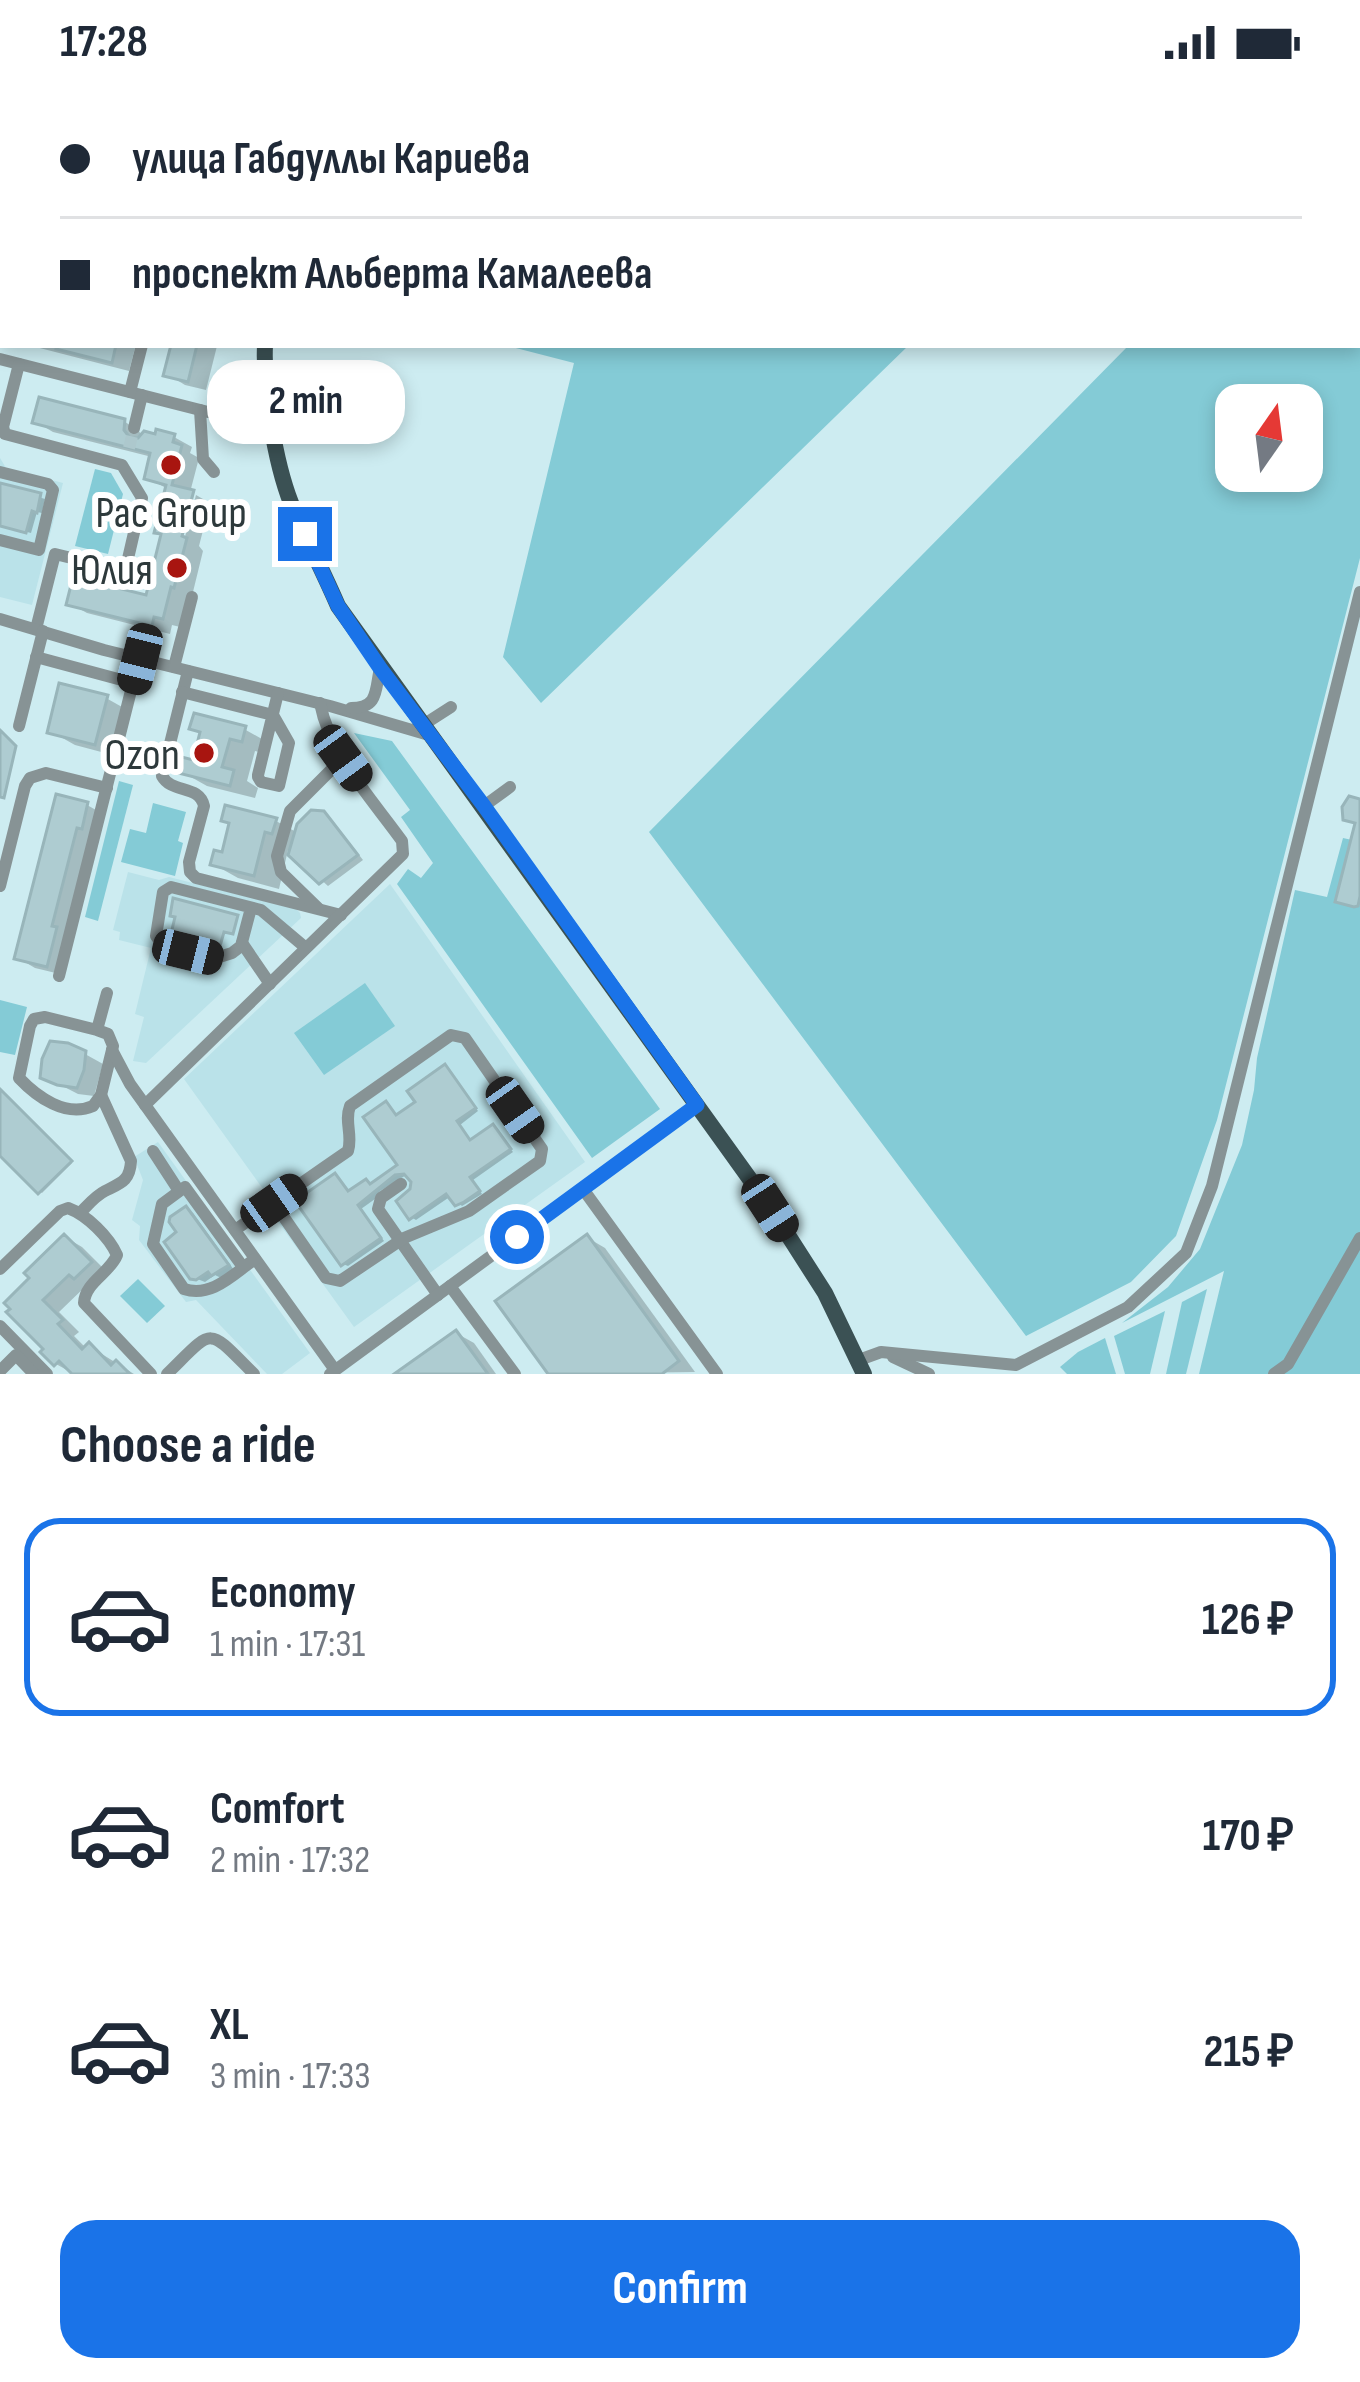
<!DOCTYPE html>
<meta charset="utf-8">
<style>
body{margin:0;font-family:"Sofia Sans Condensed",sans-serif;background:#f6f6f7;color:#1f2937;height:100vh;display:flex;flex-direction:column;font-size:45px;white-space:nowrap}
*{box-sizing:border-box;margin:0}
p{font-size:39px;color:#747a83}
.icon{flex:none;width:66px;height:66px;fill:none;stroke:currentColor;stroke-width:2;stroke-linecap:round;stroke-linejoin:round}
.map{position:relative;height:1290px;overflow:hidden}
.panel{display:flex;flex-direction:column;background:#fff;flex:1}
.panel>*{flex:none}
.hud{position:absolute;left:0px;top:0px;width:1362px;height:264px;box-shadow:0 6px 18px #0003;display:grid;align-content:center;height:264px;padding:0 60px;background:#fff}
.needle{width:78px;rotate:14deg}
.buttons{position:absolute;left:1215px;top:300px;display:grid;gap:24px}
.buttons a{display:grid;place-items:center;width:108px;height:108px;border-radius:24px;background:#fff;box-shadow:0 6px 18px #0003;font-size:60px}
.end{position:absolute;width:54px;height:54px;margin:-27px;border:15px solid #1a73e8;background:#fff;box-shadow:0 0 0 6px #fff}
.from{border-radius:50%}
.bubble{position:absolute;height:84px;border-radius:36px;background:#fff;box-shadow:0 6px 18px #0003;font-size:39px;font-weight:700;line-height:84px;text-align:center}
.car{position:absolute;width:36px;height:72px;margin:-36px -18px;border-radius:15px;box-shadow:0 0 9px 3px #0007;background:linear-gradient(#222 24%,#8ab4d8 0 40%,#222 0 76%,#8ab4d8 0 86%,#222 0)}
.hud b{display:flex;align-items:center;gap:42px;height:114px;font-size:45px}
.hud b+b{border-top:3px solid #e0e1e3}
.hud i{width:30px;height:30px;background:#1f2937}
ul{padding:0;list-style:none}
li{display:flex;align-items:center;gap:36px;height:198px;margin:0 24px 18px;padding:0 36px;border:6px solid transparent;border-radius:36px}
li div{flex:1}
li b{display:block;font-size:45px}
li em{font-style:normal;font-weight:700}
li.current{border-color:#1a73e8}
li>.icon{width:108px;height:108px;stroke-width:1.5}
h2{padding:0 60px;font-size:54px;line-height:144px}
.action{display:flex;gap:24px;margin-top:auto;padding:24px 60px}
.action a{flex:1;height:138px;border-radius:36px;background:#1a73e8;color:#fff;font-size:48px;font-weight:700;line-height:138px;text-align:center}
.status{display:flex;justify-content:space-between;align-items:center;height:84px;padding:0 60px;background:#fff;direction:ltr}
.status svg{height:33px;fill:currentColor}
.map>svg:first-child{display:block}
.built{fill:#bae2e9}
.green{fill:#84cbd6;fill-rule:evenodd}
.shadow{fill:#0003}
.building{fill:#aeccd1;stroke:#98b5ba;stroke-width:3}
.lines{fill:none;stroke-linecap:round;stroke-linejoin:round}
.minor-tunnel{stroke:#adc8cd;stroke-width:12;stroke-dasharray:12 6;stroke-linecap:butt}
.minor{stroke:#879395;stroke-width:12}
.major{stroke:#3b5154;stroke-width:16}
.route{stroke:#1a73e8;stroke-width:15}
.poi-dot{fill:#a81510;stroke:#fff;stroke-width:4.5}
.labels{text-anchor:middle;stroke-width:12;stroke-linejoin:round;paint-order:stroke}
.poi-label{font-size:45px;fill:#2d393b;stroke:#fff;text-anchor:end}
</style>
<div class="status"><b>17:28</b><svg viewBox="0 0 49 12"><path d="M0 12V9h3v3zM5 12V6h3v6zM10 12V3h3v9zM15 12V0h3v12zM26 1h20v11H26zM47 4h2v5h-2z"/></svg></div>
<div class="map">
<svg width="1360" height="1290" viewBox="0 0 1360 1290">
<rect width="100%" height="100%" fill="#cdecf1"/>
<g class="built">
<path d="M0,374L6,384L63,399L32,521L0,513Z"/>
<path d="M128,788L159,796L169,793L296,825L300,829L301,834L146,979L133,977L144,933L135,930L151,864L119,856L120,848L113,846Z"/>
<path d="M390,800L585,1078L354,1243L263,1117L268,1112L184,995Z"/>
<path d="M158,1058L310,1269L282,1290H267L196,1216L186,1218L139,1156L140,1142L132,1136L143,1096L134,1073Z"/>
</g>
<g class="green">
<path d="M1360,26V474L1217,1036L1176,1152L1131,1198L1026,1252L649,748L1129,261H1359ZM1236,321H1302V387H1236Z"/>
<path d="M504,261H909L541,619L503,573L574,279Z"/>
<path d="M95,385L111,389L123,410L108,470L75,462Z"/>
<path d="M354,649L392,657L660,1025L592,1074L397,800L408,785L421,794L433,779L401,733L410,726Z"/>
<path d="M119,697L133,701L98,837L85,833Z"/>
<path d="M153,719L186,728L178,757L183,759L175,792L121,778L130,745L146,749Z"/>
<path d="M1360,725V1290H1199L1224,1187L1122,1239L1168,1203L1200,1165L1242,1061L1254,1006L1257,974L1295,806L1327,813L1343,754L1352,756Z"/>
<path d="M365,899L395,942L324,991L294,949Z"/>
<path d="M0,916L27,923L15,971L0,968Z"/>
<path d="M138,1195L165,1222L147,1239L120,1212Z"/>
<path d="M1207,1205L1186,1290H1166L1182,1218Z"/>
<path d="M1165,1227L1150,1290H1125L1114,1252Z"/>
<path d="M1105,1254L1116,1290H1067L1060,1283L1078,1268Z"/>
</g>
<g class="shadow">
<path d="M0,58L3,59L0,72L3,73V124L0,133Z"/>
<path d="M3,205V252L0,251V215Z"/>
<path d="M28,261H130L135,264L129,287Z"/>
<path d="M174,261L217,262L206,306L185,301L167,290Z"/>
<path d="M124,337L142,350L174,353L192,363L190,369L199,374L175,466L181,468L196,411L210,419L199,462L203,467L192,512L180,543L172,541L170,550L87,529L69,519L148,515L164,451L168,405L147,394L152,373L53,348L36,338Z"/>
<path d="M0,401L45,415L42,429L37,428L31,449L0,441Z"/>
<path d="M106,614L131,628L120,673L75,661L50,647Z"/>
<path d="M244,645L269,659L267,670L255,667L247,697L258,704L255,714L207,702L182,688L195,680L203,649Z"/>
<path d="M87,721L105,731L64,891L35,884L18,874Z"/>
<path d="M323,730L331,735L363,776L328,802L288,766L279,805L238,794L213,780L276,737L298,749Z"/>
<path d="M85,970L103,980L94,1012L78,1010L43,992Z"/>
<path d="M445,984L450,987L478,1027L460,1041L472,1058L493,1043L513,1068L473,1096L482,1110L462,1122L451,1112L416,1136L411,1133L414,1104L408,1090L380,1107L375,1115L361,1125L384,1157L348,1182L343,1180L335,1092L350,1109L373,1102L401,1082L386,1020L398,1033L419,1019Z"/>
<path d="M7,1014L72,1079L42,1109L0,1068V1017Z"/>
<path d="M186,1125L193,1129L234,1186L221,1194L215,1191L205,1198L192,1193L180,1149Z"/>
<path d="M65,1153L82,1163L108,1189L88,1200L59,1228L79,1248L74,1252L87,1265L89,1262L134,1290H74L56,1280L45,1268L47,1265L10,1228Z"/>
<path d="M588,1154L605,1164L695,1288L551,1290Z"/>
<path d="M456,1249L474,1259L496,1290H399Z"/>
</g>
<g class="building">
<path d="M57,261H116L112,279L56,265Z"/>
<path d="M171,261H197L188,298L163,292Z"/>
<path d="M39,313L125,335L124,346L130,354H138L144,347L155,350L156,345L175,350L173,358L182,361L172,401L194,406L182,452L187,454L174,504L171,503L163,535L154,533L152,542L66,521L73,493L146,511L161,450L154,449L166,401L144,395L150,369L32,339Z"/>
<path d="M0,399L41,409L37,429L32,427L26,449L0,442Z"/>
<path d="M59,599L108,611L95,661L47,649Z"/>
<path d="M194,629L246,642L242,658L230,655L222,683L234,686L230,702L178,689L182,673L193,676L200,648L189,645Z"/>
<path d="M0,646L16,662L4,714L0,713Z"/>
<path d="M56,710L88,718L82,745L77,744L52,842L57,843L47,883L14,875Z"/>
<path d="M1349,712L1360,715V812L1358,822L1354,823L1335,818L1355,739L1343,736L1342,723Z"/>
<path d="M225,721L277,734L272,750L265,748L254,792L210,781L214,766L222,768L229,739L221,737Z"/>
<path d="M311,726L324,727L358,771L319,800L288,771L297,740Z"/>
<path d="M173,814L238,831L233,850L224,848L220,862L213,864L170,854L175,833L170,832Z"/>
<path d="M50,957L68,959L86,967L84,986L77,1004L57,1001L40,994L42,975Z"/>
<path d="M445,980L476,1024L457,1037L470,1056L493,1040L511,1065L470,1093L480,1107L464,1118L455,1122L446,1110L409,1136L396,1117L410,1105L411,1098L404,1090L395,1091L358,1121L381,1154L341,1182L295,1117L335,1089L348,1107L366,1095L370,1100L397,1081L363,1033L386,1017L396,1031L415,1018L407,1007Z"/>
<path d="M0,1005L72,1077L38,1110L0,1072Z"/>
<path d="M186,1122L229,1181L211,1192L208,1188L196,1196L190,1195L164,1158L176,1148L169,1138L170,1133Z"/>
<path d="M64,1150L92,1178L74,1195L69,1191L43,1216L63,1236L58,1240L82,1265L89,1258L111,1281L116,1276L130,1290H72L59,1277L54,1282L40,1268L43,1265L6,1228L10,1225L4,1219L29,1194L24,1189Z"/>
<path d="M587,1150L679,1277L662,1290H548L495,1217Z"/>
<path d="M456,1246L488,1290H394Z"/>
</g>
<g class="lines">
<path class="minor-tunnel" d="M129,364L134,344"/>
<g class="minor">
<path d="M659,0L662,3"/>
<path d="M0,1V0"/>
<path d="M64,3V0"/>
<path d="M348,3V0"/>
<path d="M0,159L3,154"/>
<path d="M0,275L208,328L270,334"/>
<path d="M19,280L3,343L5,350L122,381L142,414L127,479L123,485H117L55,470L36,545"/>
<path d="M130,308L142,261"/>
<path d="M200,326L203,375L214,388"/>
<path d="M134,344L142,311"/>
<path d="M0,388L48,400L53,406L39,466L0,456"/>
<path d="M0,535L104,566L330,622L429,651"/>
<path d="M36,573L133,599"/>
<path d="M174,583L192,513"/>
<path d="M188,587L162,692C172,710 199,700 204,722L189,778L190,788L196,794L341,831"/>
<path d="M182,608L273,631L289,659L279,702L261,698L258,693V691L278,609"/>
<path d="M351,624C379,624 375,606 380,584"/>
<path d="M423,641L451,623"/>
<path d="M19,642L43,547"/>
<path d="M484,722L510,703"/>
<path d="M0,802L25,702L30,694L46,689L107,704"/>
<path d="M251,824L241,862L232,869L213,875L164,863L156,852L163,808L171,803L257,825L261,826L306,864"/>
<path d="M318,824L281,788L277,772L290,727L343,674"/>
<path d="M242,859L270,900"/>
<path d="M59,892L139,575"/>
<path d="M97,946L45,933L34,935L30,942L19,994C37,1013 66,1034 93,1022L101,1011L113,962L108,950L97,946L107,909"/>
<path d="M112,966L130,1000L335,1286"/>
<path d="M145,1021L403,770L402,757C372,715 330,671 320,619"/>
<path d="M153,1067L179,1107"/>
<path d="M401,1100L381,1114L378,1125L438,1211"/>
<path d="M583,1105L717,1290"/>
<path d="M80,1129C88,1121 95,1112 105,1107C121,1099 130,1097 131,1077L101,1011"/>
<path d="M235,1146C272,1120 310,1093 348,1067C353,1051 344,1038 350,1022L451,951L465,954L542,1065L540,1077L469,1127L404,1154L340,1197L326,1194L274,1119"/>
<path d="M243,1183L185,1103L162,1120L153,1160L184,1205C212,1214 233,1190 255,1175"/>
<path d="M0,1185L60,1127L68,1124C87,1131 109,1153 117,1171C110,1189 85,1198 84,1219L151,1290"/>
<path d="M450,1202L515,1290"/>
<path d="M0,1242L47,1290"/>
<path d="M893,1273L929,1290"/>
<path d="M859,1276L881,1268L1016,1281L1128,1223L1186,1169L1212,1102L1360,508"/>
<path d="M0,1287L16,1271L34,1290"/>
<path d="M167,1290C215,1243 206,1242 254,1290"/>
<path d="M330,1290L697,1021"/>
<path d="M1274,1290L1288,1280L1360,1154"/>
</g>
<g class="major">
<path d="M294,3L295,0"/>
<path d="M265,261C263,305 275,378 291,419C305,453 323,487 338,522L770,1123L825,1209L864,1290"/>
</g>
</g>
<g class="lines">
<path class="route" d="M305,450L338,522L380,584L484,722L697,1021L517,1153"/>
</g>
<g class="poi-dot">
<circle cx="171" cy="381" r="12"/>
<circle cx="177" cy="484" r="12"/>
<circle cx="204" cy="669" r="12"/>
</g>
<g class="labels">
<g class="poi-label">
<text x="171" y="443" text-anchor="middle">Pac Group</text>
<text x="153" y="500">Юлия</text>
<text x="180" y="685">Ozon</text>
</g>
</g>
</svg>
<div class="buttons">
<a><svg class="needle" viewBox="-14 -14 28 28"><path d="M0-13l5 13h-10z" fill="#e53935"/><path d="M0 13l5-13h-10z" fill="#747a83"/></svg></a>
</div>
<i class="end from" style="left:517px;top:1153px"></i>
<i class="end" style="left:305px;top:450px"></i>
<div class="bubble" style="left:207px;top:276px;width:198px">2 min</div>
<i class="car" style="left:140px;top:575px;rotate:194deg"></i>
<i class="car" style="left:343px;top:674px;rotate:144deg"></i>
<i class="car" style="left:188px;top:868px;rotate:104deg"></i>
<i class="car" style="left:515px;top:1026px;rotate:145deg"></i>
<i class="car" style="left:274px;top:1119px;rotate:55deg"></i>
<i class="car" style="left:770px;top:1124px;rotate:147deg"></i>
<div class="hud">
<b><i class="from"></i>улица Габдуллы Кариева</b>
<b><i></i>проспект Альберта Камалеева</b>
</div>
</div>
<section class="panel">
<h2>Choose a ride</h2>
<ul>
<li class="current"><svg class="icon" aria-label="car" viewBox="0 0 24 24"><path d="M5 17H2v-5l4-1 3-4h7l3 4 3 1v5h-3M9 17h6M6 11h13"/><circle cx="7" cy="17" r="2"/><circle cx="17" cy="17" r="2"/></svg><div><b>Economy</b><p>1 min · 17:31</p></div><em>126 ₽</em></li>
<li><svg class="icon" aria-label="car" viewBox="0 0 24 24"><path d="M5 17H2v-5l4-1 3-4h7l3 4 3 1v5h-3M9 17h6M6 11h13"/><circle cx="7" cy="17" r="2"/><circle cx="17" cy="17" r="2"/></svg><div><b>Comfort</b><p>2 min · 17:32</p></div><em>170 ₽</em></li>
<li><svg class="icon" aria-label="car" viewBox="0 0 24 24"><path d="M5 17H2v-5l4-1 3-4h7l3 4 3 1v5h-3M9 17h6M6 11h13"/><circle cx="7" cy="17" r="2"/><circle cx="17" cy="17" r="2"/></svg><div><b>XL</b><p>3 min · 17:33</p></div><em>215 ₽</em></li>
</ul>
<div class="action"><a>Confirm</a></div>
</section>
